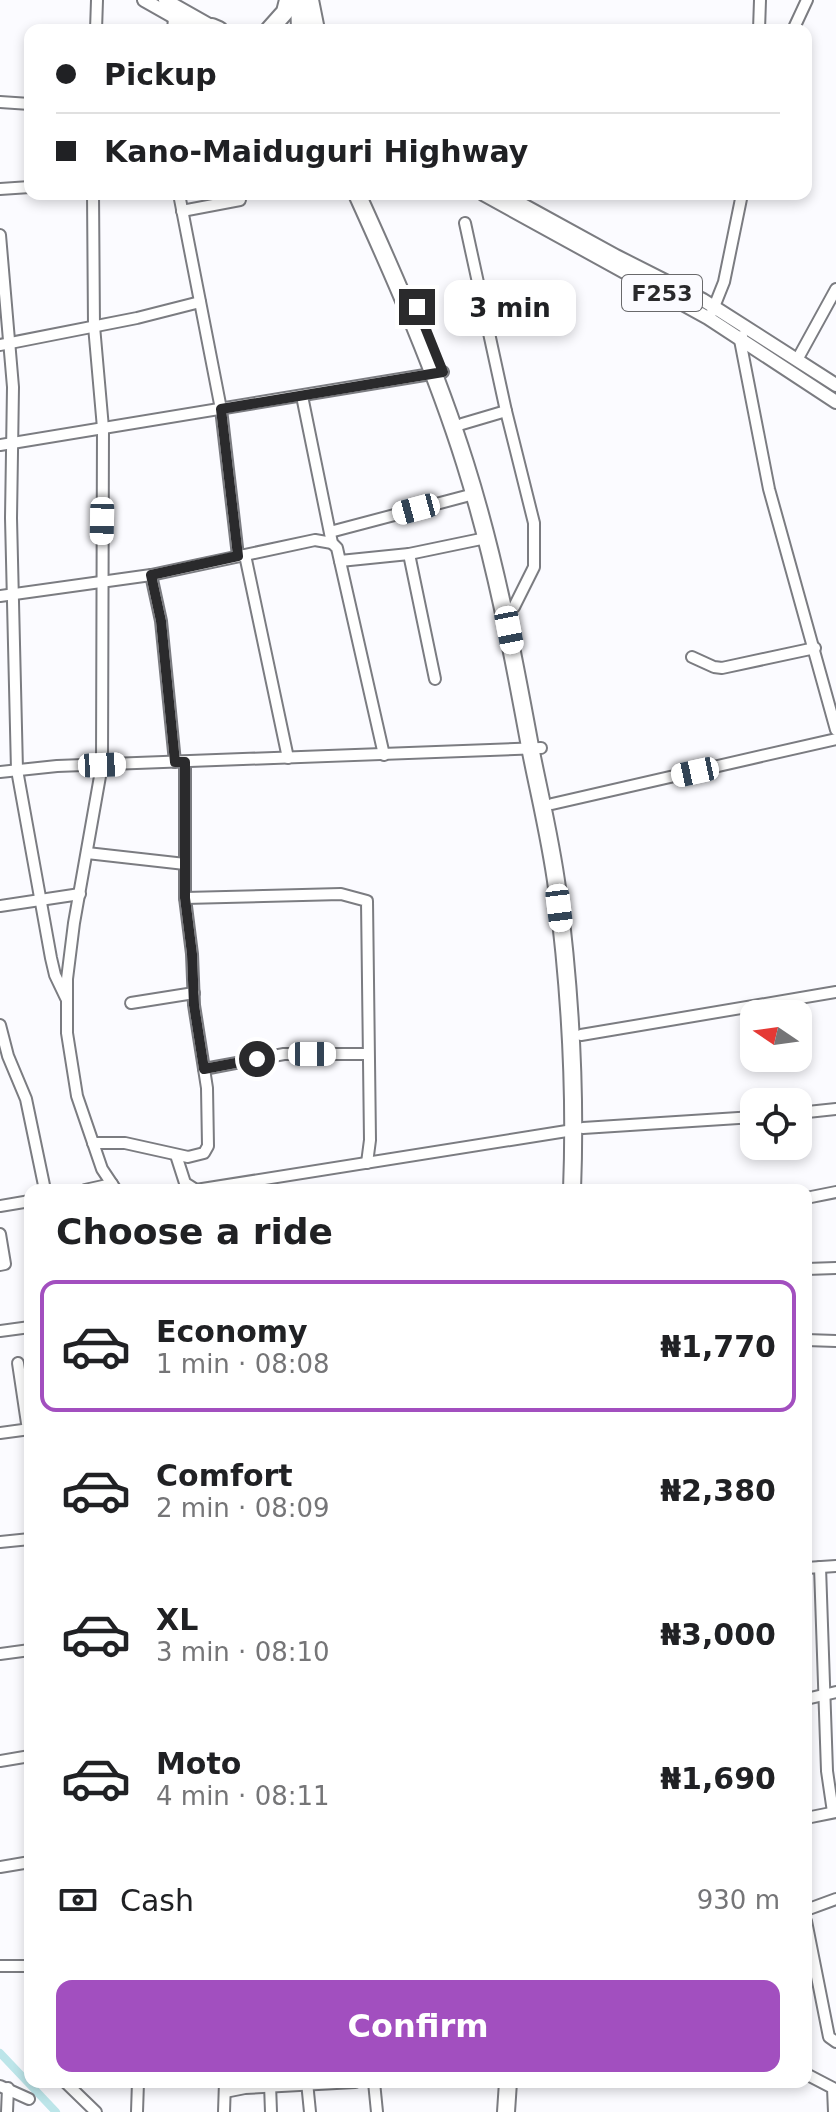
<!DOCTYPE html>
<meta charset="utf-8">
<style>
body{margin:0;font-family:"DejaVu Sans",sans-serif;background:#f6f6f6;color:#202124;height:100vh;display:flex;flex-direction:column;font-size:30px;white-space:nowrap}
*{box-sizing:border-box;margin:0}
p{font-size:26px;color:#757577}
.icon{flex:none;width:44px;height:44px;fill:none;stroke:currentColor;stroke-width:2;stroke-linecap:round;stroke-linejoin:round}
.map{position:relative;flex:1;overflow:hidden}
.side{position:absolute;left:24px;top:1184px;width:788px;height:904px;display:flex;flex-direction:column;background:#fff;border-radius:16px;box-shadow:0 4px 12px #0003}
.side>*{flex:none}
.guide{position:absolute;left:24px;top:24px;width:788px;height:176px;border-radius:16px;box-shadow:0 4px 12px #0003;display:grid;align-content:center;height:176px;padding:0 32px;background:#fff}
.needle{width:52px;rotate:283deg}
.controls{position:absolute;left:740px;top:1000px;display:grid;gap:16px}
.controls a{display:grid;place-items:center;width:72px;height:72px;border-radius:16px;background:#fff;box-shadow:0 4px 12px #0003;font-size:40px}
.end{position:absolute;width:36px;height:36px;margin:-18px;border:10px solid #2a2a2c;background:#fff;box-shadow:0 0 0 4px #fff}
.from{border-radius:50%}
.bubble{position:absolute;height:56px;border-radius:16px;background:#fff;box-shadow:0 4px 12px #0003;font-size:26px;font-weight:800;line-height:56px;text-align:center}
.car{position:absolute;width:24px;height:48px;margin:-24px -12px;border-radius:10px;box-shadow:0 0 6px 2px #0007;background:linear-gradient(#fff 24%,#345 0 40%,#fff 0 76%,#345 0 86%,#fff 0)}
.guide b{display:flex;align-items:center;gap:28px;height:76px;font-size:30px}
.guide b+b{border-top:2px solid #e0e0e0}
.guide i{width:20px;height:20px;background:#202124}
ul{padding:0;list-style:none}
li{display:flex;align-items:center;gap:24px;height:132px;margin:0 16px 12px;padding:0 16px;border:4px solid transparent;border-radius:16px}
li div{flex:1}
li b{display:block;font-size:30px}
li em{font-style:normal;font-weight:800}
li.on{border-color:#a24fbf}
li>.icon{width:72px;height:72px;stroke-width:1.5}
h2{padding:0 32px;font-size:36px;line-height:96px}
.pay{display:flex;align-items:center;gap:20px;height:88px;padding:0 32px;font-size:30px}
.pay p{margin-inline-start:auto}
.cta{display:flex;gap:16px;margin-top:auto;padding:16px 32px}
.cta a{flex:1;height:92px;border-radius:16px;background:#a24fbf;color:#fff;font-size:32px;font-weight:800;line-height:92px;text-align:center}
.map>svg:first-child{display:block}
.lines{fill:none;stroke-linecap:round;stroke-linejoin:round}
.canal{stroke:#bce5e9;stroke-width:8}
.minor-casing{stroke:#7b7c81;stroke-width:14}
.major-casing{stroke:#7b7c81;stroke-width:16}
.highway-casing{stroke:#7b7c81;stroke-width:20}
.minor{stroke:#fff;stroke-width:10}
.major{stroke:#fff;stroke-width:12}
.highway{stroke:#fff;stroke-width:16}
.route{stroke:#2a2a2c;stroke-width:10}
.labels{text-anchor:middle;stroke-width:8;stroke-linejoin:round;paint-order:stroke}
.shield{fill:#fbfbff;stroke:#69696b;stroke-width:2}
.shield-label{font-size:22px;font-weight:bold;fill:#2a2a2c}
</style>
<div class="map">
<svg width="836" height="2112" viewBox="0 0 836 2112">
<rect width="100%" height="100%" fill="#fbfbff"/>
<g class="lines">
<path class="canal" d="M0,2053L56,2112"/>
<defs>
<g id="minor">
<path d="M96,30L97,0"/>
<path d="M173,30L174,18"/>
<path d="M759,30L760,0"/>
<path d="M793,30L807,0"/>
<path d="M0,102L30,104"/>
<path d="M0,189L30,187"/>
<path d="M93,194L94,326L103,428L102,765L74,923L67,979V1033L77,1096L102,1169L116,1190"/>
<path d="M179,194L221,409L238,556"/>
<path d="M182,211L240,200"/>
<path d="M465,223L506,411L534,523V567L514,607"/>
<path d="M0,235L13,387L11,518L17,770L51,958L55,975L66,998"/>
<path d="M712,312L724,282L742,194"/>
<path d="M742,336L740,340L769,489L836,730"/>
<path d="M0,345L137,318L200,302"/>
<path d="M797,360L836,289"/>
<path d="M302,396L332,543L337,548L384,755"/>
<path d="M462,424L506,411"/>
<path d="M0,445L443,372"/>
<path d="M330,532L474,494"/>
<path d="M409,554L435,679"/>
<path d="M245,555L288,758"/>
<path d="M340,561L409,554L486,538"/>
<path d="M151,575L161,621L175,762"/>
<path d="M0,596L151,575L315,540L332,543"/>
<path d="M692,657L714,667L722,668L815,648"/>
<path d="M0,772L57,766L541,748"/>
<path d="M552,804L836,739"/>
<path d="M87,853L185,864"/>
<path d="M185,898L341,894L367,901L370,1140L367,1163"/>
<path d="M0,906L80,894"/>
<path d="M131,1003L194,993"/>
<path d="M0,1025L8,1056L26,1099L45,1190"/>
<path d="M581,1035L836,992"/>
<path d="M204,1069L284,1054H368"/>
<path d="M798,1113L836,1109"/>
<path d="M583,1128L754,1117"/>
<path d="M93,1143H125L188,1157L204,1153L208,1146L207,1088L194,1005L192,954L185,898V762"/>
<path d="M176,1155L185,1183L196,1190L573,1130"/>
<path d="M85,1190L112,1184"/>
<path d="M806,1198L836,1192"/>
<path d="M0,1206L30,1201"/>
<path d="M0,1234L5,1264L0,1265"/>
<path d="M806,1269L836,1268"/>
<path d="M0,1331L30,1327"/>
<path d="M806,1340L836,1341"/>
<path d="M18,1363L28,1430"/>
<path d="M0,1433L30,1429"/>
<path d="M0,1542L30,1539"/>
<path d="M820,1567L827,1771L833,1812"/>
<path d="M806,1568L836,1566"/>
<path d="M0,1654L30,1650"/>
<path d="M806,1699L836,1692"/>
<path d="M0,1761L30,1756"/>
<path d="M806,1818L836,1812"/>
<path d="M0,1867L30,1862"/>
<path d="M806,1910L836,1899"/>
<path d="M806,1921L829,2037L836,2042"/>
<path d="M0,1966H30"/>
<path d="M806,2074L833,2088L834,2112"/>
<path d="M65,2082L96,2112"/>
<path d="M307,2082L310,2112"/>
<path d="M374,2082L377,2112"/>
<path d="M270,2084L271,2112"/>
<path d="M0,2086L29,2099"/>
<path d="M225,2092L245,2088L355,2082"/>
<path d="M7,2112L8,2088"/>
<path d="M137,2112L138,2082"/>
<path d="M224,2112L225,2082"/>
</g>
<g id="major">
<path d="M144,0L197,30"/>
<path d="M165,0L218,30"/>
<path d="M483,194L708,318L836,402"/>
<path d="M503,194L616,256L703,300L836,385"/>
</g>
<g id="highway">
<path d="M299,0L300,30"/>
<path d="M310,0L316,30"/>
<path d="M212,27L219,30"/>
<path d="M269,30L285,12L288,0"/>
<path d="M357,194C397,282 436,371 465,463C495,558 513,654 531,752C540,797 551,842 557,888C570,988 576,1089 572,1190"/>
<path d="M506,2112L508,2082"/>
</g>
</defs>
<use href="#minor" class="minor-casing"/>
<use href="#major" class="major-casing"/>
<use href="#highway" class="highway-casing"/>
<use href="#minor" class="minor"/>
<use href="#major" class="major"/>
<use href="#highway" class="highway"/>
</g>
<g class="lines">
<path class="route" d="M257,1059L204,1069L194,1005L192,954L185,898V762H175L161,621L151,575L238,556L221,409L443,372L417,307"/>
</g>
<g class="labels">
<rect class="shield" x="622" y="275" width="80" height="36" rx="6"/>
<g class="shield-label">
<text x="662" y="301">F253</text>
</g>
</g>
</svg>
<div class="controls">
<a><svg class="needle" viewBox="-14 -14 28 28"><path d="M0-13l5 13h-10z" fill="#e53935"/><path d="M0 13l5-13h-10z" fill="#757577"/></svg></a>
<a><svg class="icon" aria-label="locate" viewBox="0 0 24 24"><circle cx="12" cy="12" r="6"/><path d="M12 2v4M12 18v4M2 12h4M18 12h4"/></svg></a>
</div>
<i class="end from" style="left:257px;top:1059px"></i>
<i class="end" style="left:417px;top:307px"></i>
<div class="bubble" style="left:444px;top:280px;width:132px">3 min</div>
<i class="car" style="left:416px;top:509px;rotate:255deg"></i>
<i class="car" style="left:102px;top:521px;rotate:181deg"></i>
<i class="car" style="left:509px;top:630px;rotate:169deg"></i>
<i class="car" style="left:102px;top:765px;rotate:88deg"></i>
<i class="car" style="left:695px;top:772px;rotate:258deg"></i>
<i class="car" style="left:559px;top:908px;rotate:173deg"></i>
<i class="car" style="left:312px;top:1054px;rotate:90deg"></i>
<div class="guide">
<b><i class="from"></i>Pickup</b>
<b><i></i>Kano-Maiduguri Highway</b>
</div>
<section class="side">
<h2>Choose a ride</h2>
<ul>
<li class="on"><svg class="icon" aria-label="car" viewBox="0 0 24 24"><path d="M5 17H2v-5l4-1 3-4h7l3 4 3 1v5h-3M9 17h6M6 11h13"/><circle cx="7" cy="17" r="2"/><circle cx="17" cy="17" r="2"/></svg><div><b>Economy</b><p>1 min · 08:08</p></div><em>₦1,770</em></li>
<li><svg class="icon" aria-label="car" viewBox="0 0 24 24"><path d="M5 17H2v-5l4-1 3-4h7l3 4 3 1v5h-3M9 17h6M6 11h13"/><circle cx="7" cy="17" r="2"/><circle cx="17" cy="17" r="2"/></svg><div><b>Comfort</b><p>2 min · 08:09</p></div><em>₦2,380</em></li>
<li><svg class="icon" aria-label="car" viewBox="0 0 24 24"><path d="M5 17H2v-5l4-1 3-4h7l3 4 3 1v5h-3M9 17h6M6 11h13"/><circle cx="7" cy="17" r="2"/><circle cx="17" cy="17" r="2"/></svg><div><b>XL</b><p>3 min · 08:10</p></div><em>₦3,000</em></li>
<li><svg class="icon" aria-label="car" viewBox="0 0 24 24"><path d="M5 17H2v-5l4-1 3-4h7l3 4 3 1v5h-3M9 17h6M6 11h13"/><circle cx="7" cy="17" r="2"/><circle cx="17" cy="17" r="2"/></svg><div><b>Moto</b><p>4 min · 08:11</p></div><em>₦1,690</em></li>
</ul>
<div class="pay"><svg class="icon" aria-label="cash" viewBox="0 0 24 24"><path d="M3 7h18v10H3z"/><circle cx="12" cy="12" r="2"/></svg>Cash<p>930 m</p></div>
<div class="cta"><a>Confirm</a></div>
</section>
</div>
